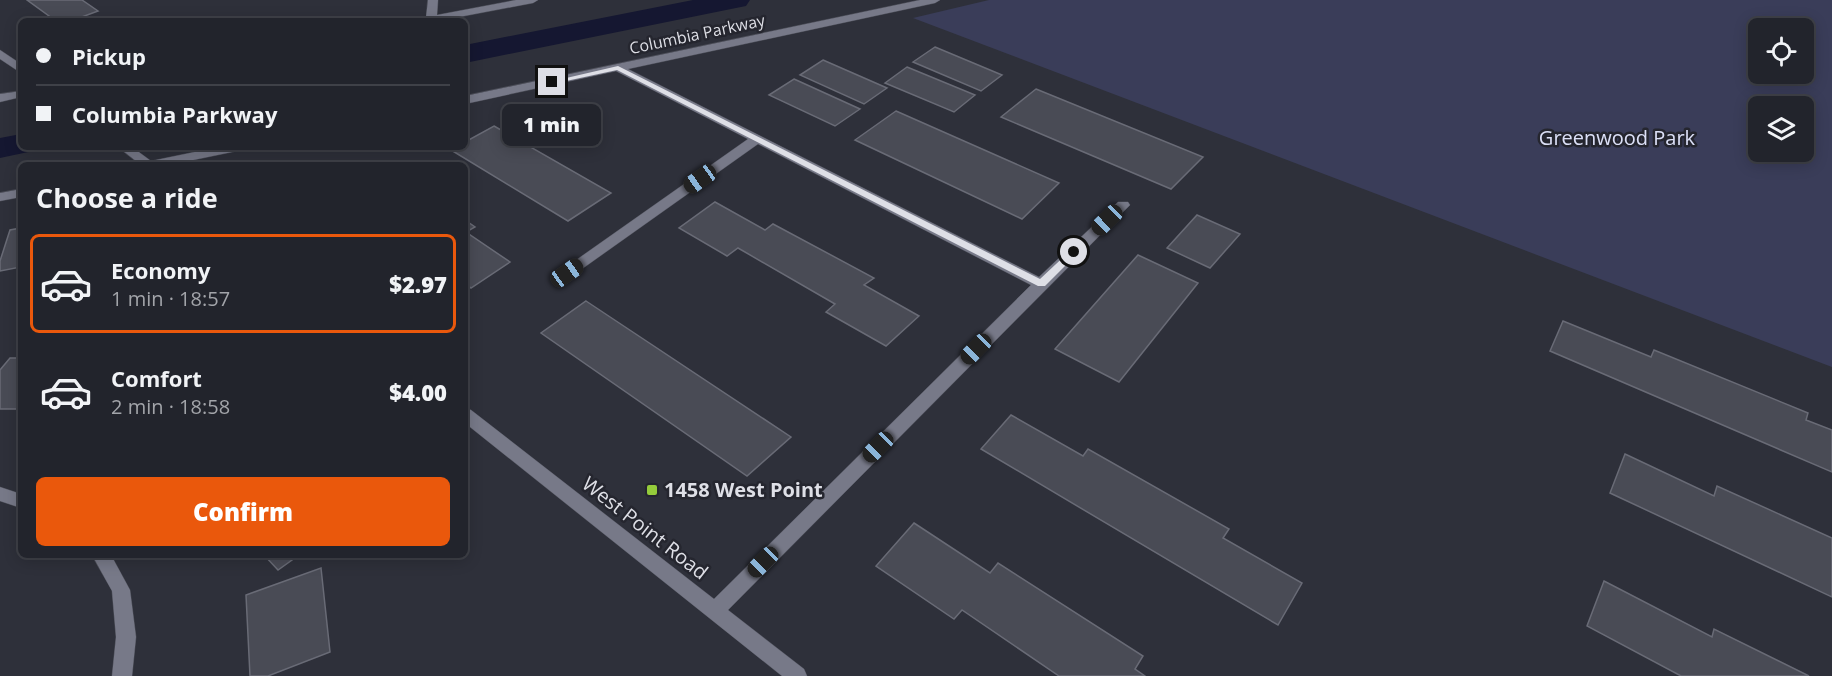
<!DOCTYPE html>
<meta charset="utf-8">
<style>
body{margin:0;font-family:"Open Sans",sans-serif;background:#2a2c34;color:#f1f3f6;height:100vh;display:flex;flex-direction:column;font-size:22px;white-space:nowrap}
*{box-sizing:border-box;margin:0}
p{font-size:20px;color:#a2a4a9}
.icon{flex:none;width:33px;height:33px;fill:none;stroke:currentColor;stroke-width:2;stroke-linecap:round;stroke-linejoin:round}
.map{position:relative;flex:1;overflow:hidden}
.side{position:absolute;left:18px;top:162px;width:450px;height:396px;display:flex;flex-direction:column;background:#22242c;border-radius:9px;box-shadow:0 3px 15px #0003,0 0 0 2px #3f4148}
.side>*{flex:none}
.banner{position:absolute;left:18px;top:18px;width:450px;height:132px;border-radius:9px;box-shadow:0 3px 15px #0003,0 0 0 2px #3f4148;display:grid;align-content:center;height:132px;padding:0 18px;background:#22242c}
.buttons{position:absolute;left:1748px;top:18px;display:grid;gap:12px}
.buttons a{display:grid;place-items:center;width:66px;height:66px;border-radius:9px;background:#22242c;box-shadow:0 3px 15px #0003,0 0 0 2px #3f4148;font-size:30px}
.end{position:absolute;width:27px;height:27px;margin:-14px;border:8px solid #dedfe6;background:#111;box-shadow:0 0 0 3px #111}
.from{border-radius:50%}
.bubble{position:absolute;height:42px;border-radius:9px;background:#22242c;box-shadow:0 3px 15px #0003,0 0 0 2px #3f4148;font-size:20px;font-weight:800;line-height:42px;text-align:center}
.car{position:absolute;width:18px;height:36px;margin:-18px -9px;border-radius:8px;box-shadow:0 0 4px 2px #0007;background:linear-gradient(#222 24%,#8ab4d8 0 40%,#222 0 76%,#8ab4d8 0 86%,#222 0)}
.banner b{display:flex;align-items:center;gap:21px;height:57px;font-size:22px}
.banner b+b{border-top:2px solid #3f4148}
.banner i{width:15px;height:15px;background:#f1f3f6}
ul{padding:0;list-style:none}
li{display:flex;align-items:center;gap:18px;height:99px;margin:0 12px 9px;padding:0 6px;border:3px solid transparent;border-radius:9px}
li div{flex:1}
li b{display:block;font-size:22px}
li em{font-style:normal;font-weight:800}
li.on{border-color:#ea580c}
li>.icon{width:54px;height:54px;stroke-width:1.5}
h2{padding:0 18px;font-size:27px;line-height:72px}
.button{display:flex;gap:12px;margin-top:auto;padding:12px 18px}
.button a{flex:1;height:69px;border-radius:9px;background:#ea580c;color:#fff;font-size:24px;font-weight:800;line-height:69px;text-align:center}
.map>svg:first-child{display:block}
.green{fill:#3a3d59;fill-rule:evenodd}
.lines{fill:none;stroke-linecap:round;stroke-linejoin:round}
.canal{fill:#151731;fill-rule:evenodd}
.building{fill:#494b55;stroke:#696b76;stroke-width:1.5}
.minor-casing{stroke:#4a4c56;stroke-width:1}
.minor{fill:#777988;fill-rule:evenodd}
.route{fill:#dedfe6}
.poi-dot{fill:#95cc3b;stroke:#25262f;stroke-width:2}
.labels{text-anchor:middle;stroke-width:5;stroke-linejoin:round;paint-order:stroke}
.far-street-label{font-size:16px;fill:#dedfe6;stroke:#25262f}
.park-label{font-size:20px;fill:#dce0f7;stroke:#25262f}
.poi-label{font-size:20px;font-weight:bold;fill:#dedfe6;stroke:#25262f;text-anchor:start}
.street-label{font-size:20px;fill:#dedfe6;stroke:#25262f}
</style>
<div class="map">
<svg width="1832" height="676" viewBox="0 0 1832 676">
<rect width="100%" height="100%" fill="#2e303a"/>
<path class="green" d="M989,0H1832V367L913,18ZM1803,28V74H1758V28ZM1758,106H1803V152H1758Z"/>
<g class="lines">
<g class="canal">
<path d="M693,0H750L746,6L736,8L465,63V45Z"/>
<path d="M21,134V147H36L33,151L0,158V138Z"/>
</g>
</g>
<g class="building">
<path d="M27,0H82L98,11L71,21H56Z"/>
<path d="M935,47L1002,75L981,91L913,62Z"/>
<path d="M823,60L887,88L864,104L800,75Z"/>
<path d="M907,67L975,95L954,112L885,83Z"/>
<path d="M794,79L860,109L835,126L769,95Z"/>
<path d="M1036,89L1203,157L1171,189L1001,117Z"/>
<path d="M896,111L1059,183L1022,219L855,140Z"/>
<path d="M494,126L611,193L568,221L451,150L457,147H465V142Z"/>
<path d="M715,202L765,230L773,224L874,278L864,285L919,316L886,346L826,312L835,304L738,248L727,256L679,228Z"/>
<path d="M1197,215L1240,234L1210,268L1167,248Z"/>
<path d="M465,220L475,227L466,232L510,262L471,288L465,283Z"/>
<path d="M21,228V267L0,271V261L10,230Z"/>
<path d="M1138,255L1198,283L1119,382L1055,349Z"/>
<path d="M586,301L791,437L747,476L541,333Z"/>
<path d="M1563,321L1651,357L1654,350L1808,413L1806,420L1832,430V472L1550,351Z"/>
<path d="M10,358H21V409H0V370Z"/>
<path d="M1011,415L1083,456L1088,449L1229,529L1223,538L1302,583L1278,625L981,449Z"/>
<path d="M1625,454L1714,496L1717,486L1832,538V597L1610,493Z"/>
<path d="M914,523L990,573L998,563L1143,656L1135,669L1145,676H1059L962,610L954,619L876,566Z"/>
<path d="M264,555H299L278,570Z"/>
<path d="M321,568L330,652L268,676H250L246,595Z"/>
<path d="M1604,581L1712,637L1714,629L1809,676H1681L1587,626Z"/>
</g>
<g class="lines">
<defs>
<g id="minor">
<path d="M428,0H438L437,15L516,0H538L533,3L438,21H416L426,17Z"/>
<path d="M920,0H940L935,3L628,69L1039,277L1118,202H1128L1130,205L728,610L804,669L807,676H782L465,423V408L471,410L714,599L1031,285L758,144L572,276H562L560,273L562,270L748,139L616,71L465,104V96Z"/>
<path d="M0,50L21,64V73L0,59Z"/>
<path d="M21,91V97L0,102V94Z"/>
<path d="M118,147H132L151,161L219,147H243L237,151L169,165H141Z"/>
<path d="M21,189V197L0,201V193Z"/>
<path d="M0,487L21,494V508L0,501Z"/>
<path d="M92,555H111L130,590L136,637L132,676H112L116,637L112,591Z"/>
</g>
</defs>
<use href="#minor" class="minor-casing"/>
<use href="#minor" class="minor"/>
</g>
<path class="route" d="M618,66L1040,279L1071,250L1079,252L1045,286H1038L617,70L552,84L549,82Z"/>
<rect class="poi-dot" x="646" y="484" width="12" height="12" rx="3"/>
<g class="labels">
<g class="far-street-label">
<text transform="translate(697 34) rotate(-12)" y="6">Columbia Parkway</text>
</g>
<g class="park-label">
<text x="1617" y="145">Greenwood Park</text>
</g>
<g class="poi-label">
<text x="664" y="497">1458 West Point</text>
</g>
<g class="street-label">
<text transform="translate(645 528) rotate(38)" y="7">West Point Road</text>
</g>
</g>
</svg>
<div class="buttons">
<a><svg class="icon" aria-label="locate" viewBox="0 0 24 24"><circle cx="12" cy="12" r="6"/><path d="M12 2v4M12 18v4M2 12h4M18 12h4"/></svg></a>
<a><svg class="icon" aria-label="layers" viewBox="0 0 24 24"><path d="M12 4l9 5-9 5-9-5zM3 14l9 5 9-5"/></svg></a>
</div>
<i class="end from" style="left:1074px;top:252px"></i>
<i class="end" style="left:552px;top:82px"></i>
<div class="bubble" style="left:502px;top:104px;width:99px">1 min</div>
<i class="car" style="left:700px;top:179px;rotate:235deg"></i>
<i class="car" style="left:1107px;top:220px;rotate:226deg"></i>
<i class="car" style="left:567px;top:273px;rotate:55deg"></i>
<i class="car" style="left:976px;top:349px;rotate:225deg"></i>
<i class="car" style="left:878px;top:447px;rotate:225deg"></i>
<i class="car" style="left:763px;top:562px;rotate:225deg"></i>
<div class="banner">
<b><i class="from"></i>Pickup</b>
<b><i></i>Columbia Parkway</b>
</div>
<section class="side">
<h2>Choose a ride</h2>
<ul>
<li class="on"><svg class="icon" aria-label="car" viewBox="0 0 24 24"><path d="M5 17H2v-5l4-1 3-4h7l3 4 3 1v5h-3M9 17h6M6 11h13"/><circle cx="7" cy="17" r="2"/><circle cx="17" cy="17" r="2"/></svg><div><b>Economy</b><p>1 min · 18:57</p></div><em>$2.97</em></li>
<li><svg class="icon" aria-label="car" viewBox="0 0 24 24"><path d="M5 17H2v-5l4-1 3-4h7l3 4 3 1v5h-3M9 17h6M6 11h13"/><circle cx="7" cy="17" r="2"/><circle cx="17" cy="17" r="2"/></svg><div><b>Comfort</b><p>2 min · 18:58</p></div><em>$4.00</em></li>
</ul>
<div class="button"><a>Confirm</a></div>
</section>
</div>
